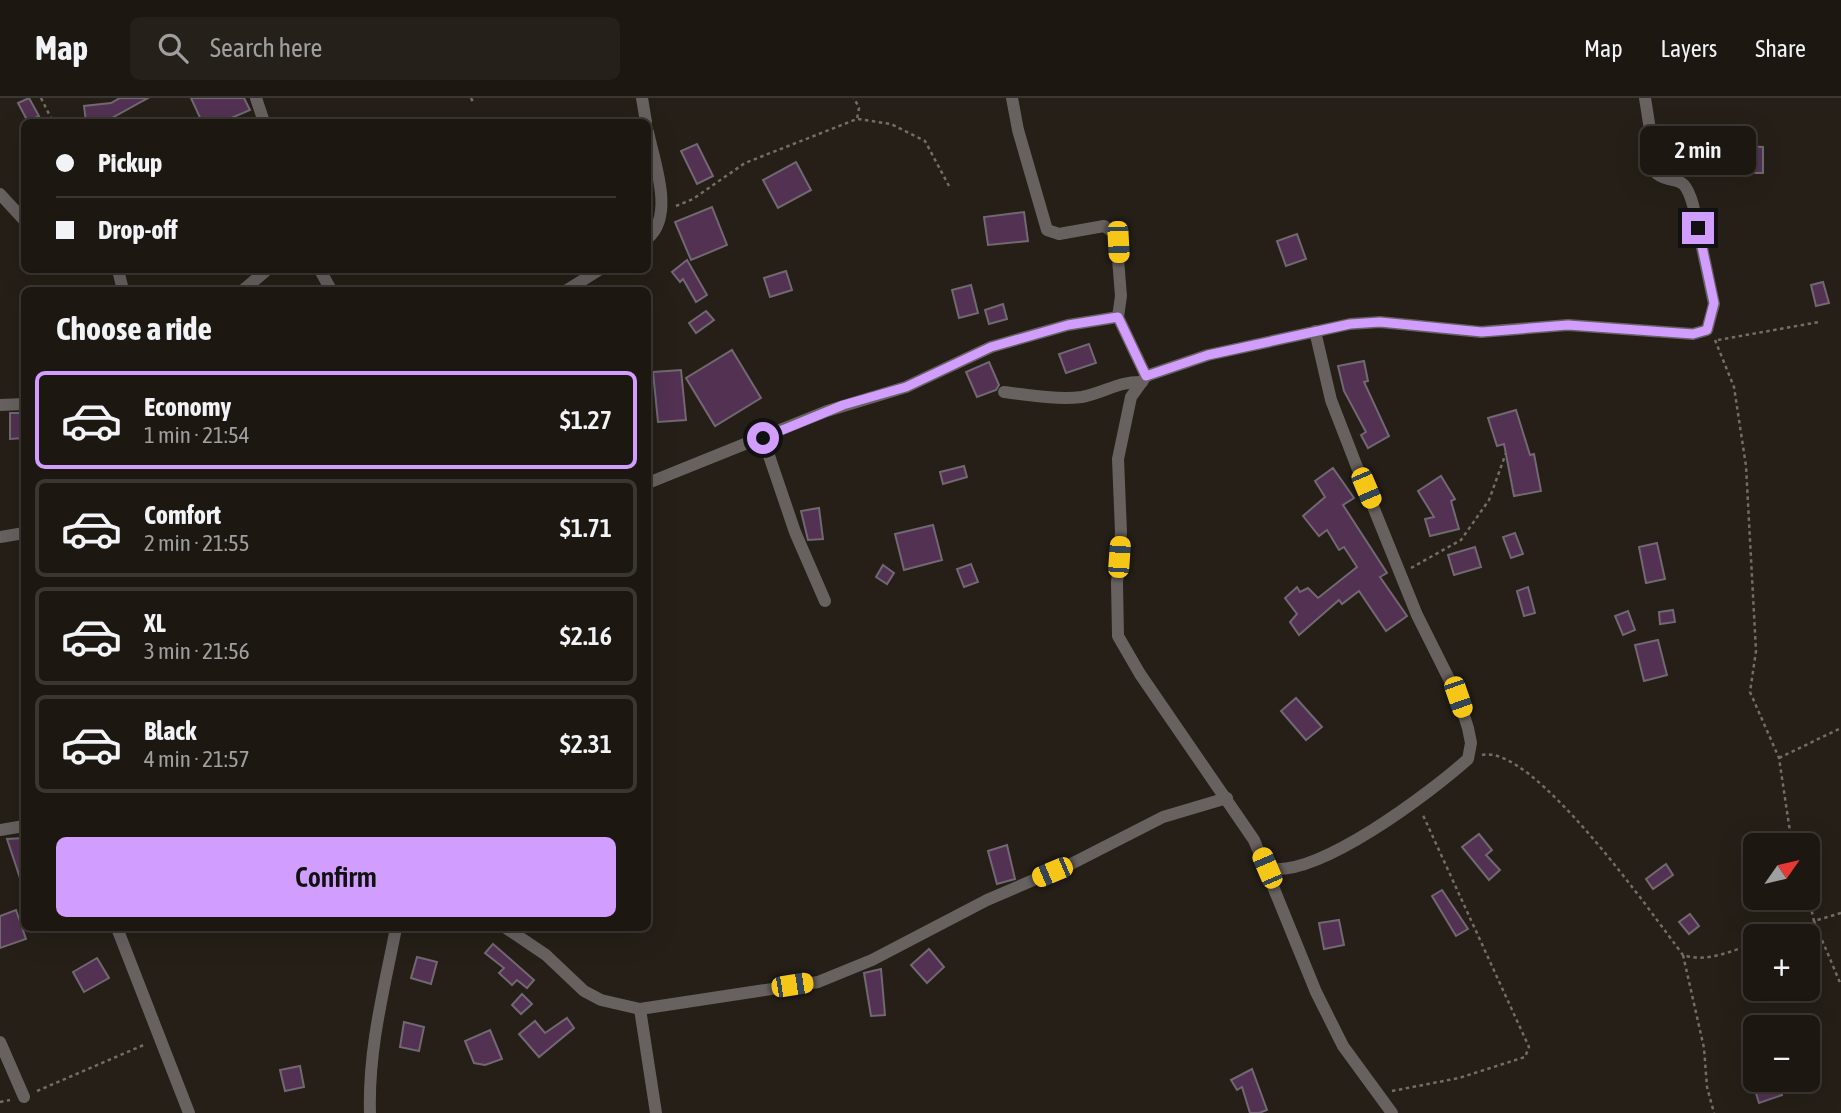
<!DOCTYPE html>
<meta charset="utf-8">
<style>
body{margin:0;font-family:"Asap Condensed",sans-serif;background:#25201a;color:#f1f3f6;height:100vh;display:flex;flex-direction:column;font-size:26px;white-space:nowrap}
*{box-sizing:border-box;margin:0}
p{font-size:23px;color:#a09f9f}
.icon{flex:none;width:38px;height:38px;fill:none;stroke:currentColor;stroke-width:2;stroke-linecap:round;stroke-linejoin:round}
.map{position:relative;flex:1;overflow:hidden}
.panel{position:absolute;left:21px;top:189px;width:630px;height:644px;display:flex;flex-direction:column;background:#1c1711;border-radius:10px;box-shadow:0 7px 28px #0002,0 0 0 2px #3a3631}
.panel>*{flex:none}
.guide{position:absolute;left:21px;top:21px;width:630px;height:154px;border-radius:10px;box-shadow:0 7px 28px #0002,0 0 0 2px #3a3631;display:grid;align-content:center;height:154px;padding:0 35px;background:#1c1711}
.needle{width:46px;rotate:56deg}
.tools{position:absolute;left:1743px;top:735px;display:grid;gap:14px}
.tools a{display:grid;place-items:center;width:77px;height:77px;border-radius:10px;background:#1c1711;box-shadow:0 7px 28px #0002,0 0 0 2px #3a3631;font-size:35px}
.end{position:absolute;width:32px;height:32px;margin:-16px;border:9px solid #d19dfe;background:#111;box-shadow:0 0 0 4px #111}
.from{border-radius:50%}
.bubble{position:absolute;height:49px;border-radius:10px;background:#1c1711;box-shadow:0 7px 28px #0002,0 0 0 2px #3a3631;font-size:23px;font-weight:600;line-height:49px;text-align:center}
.car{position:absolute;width:21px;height:42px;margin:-21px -10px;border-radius:9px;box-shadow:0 0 5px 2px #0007;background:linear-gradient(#f5c518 24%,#345 0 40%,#f5c518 0 76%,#345 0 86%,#f5c518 0)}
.guide b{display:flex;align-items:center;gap:24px;height:66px;font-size:26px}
.guide b+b{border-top:2px solid #3a3631}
.guide i{width:18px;height:18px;background:#f1f3f6}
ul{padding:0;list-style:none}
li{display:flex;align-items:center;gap:21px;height:98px;margin:0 14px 10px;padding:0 21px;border:4px solid #3a3631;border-radius:10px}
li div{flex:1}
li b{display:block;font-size:26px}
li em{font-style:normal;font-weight:600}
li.on{border-color:#d19dfe}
li>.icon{width:63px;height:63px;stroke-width:1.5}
h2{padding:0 35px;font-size:32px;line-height:84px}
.action{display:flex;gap:14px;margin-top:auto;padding:14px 35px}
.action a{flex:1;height:80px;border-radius:10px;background:#d19dfe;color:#111;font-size:28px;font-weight:600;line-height:80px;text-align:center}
header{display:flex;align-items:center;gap:42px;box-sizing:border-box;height:98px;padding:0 35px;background:#1c1711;border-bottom:2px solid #3a3631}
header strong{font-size:33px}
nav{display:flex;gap:38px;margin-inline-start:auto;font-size:24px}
.search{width:490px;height:63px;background:#25201a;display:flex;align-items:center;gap:18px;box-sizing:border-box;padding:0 24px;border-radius:10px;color:#a09f9f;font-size:26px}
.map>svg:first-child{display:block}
.building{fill:#523153;stroke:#716871;stroke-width:2}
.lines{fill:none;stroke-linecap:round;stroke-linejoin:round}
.path{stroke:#726d66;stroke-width:2.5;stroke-dasharray:3.5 3.5;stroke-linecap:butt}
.minor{stroke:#676160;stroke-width:12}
.route{stroke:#d19dfe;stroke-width:9}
</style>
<header>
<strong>Map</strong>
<div class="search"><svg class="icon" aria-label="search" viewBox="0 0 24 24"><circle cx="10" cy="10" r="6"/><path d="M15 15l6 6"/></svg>Search here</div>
<nav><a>Map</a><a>Layers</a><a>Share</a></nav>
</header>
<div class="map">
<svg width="1841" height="1015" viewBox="0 0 1841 1015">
<rect width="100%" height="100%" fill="#251f17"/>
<g class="building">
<path d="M29,0L39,18L28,24L18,5Z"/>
<path d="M120,0H148L112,20L113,24H86L84,8L111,5Z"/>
<path d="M191,0H244L250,12L222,24H202Z"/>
<path d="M697,46L713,78L697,86L681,53Z"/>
<path d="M1741,48L1763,49V75H1740Z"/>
<path d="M796,64L811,92L778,110L763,82Z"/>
<path d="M712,109L727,147L691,162L675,124Z"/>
<path d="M1024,114L1028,143L988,147L984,119Z"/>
<path d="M1297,136L1306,161L1286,168L1277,143Z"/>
<path d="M687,162L707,197L696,204L683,181L680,184L672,174Z"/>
<path d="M786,173L792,192L770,199L764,180Z"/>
<path d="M1823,184L1829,205L1816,208L1811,187Z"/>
<path d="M971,187L978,215L959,220L952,192Z"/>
<path d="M1003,206L1007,221L989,226L985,212Z"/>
<path d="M706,213L714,222L696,235L689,225Z"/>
<path d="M1089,246L1096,265L1066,275L1059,256Z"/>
<path d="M732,252L761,300L715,328L686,280Z"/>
<path d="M1364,263L1368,283L1364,284L1389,338L1368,350L1361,337L1366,334L1344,293L1338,268Z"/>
<path d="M989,264L999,287L996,292L977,299L966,274Z"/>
<path d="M681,272L686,322L658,324L653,274Z"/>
<path d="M1516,312L1530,357L1534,356L1541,393L1514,398L1504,346L1497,348L1488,320Z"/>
<path d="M10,315H24V340L10,341Z"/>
<path d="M964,368L967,379L943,386L940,374Z"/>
<path d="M1333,370L1354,400L1343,407L1387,475L1380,479L1407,518L1386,533L1359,493L1342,506L1339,502L1299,537L1290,524L1297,516L1285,500L1297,489L1300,494L1308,490L1318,500L1357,469L1344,449L1339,452L1327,432L1319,438L1303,418L1325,399L1315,383Z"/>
<path d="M1441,378L1455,401L1451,403L1459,431L1430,438L1425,421L1434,419L1418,393Z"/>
<path d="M819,410L823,441L808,442L801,413Z"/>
<path d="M933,427L942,462L904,472L895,436Z"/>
<path d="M1515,435L1523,456L1511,460L1503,439Z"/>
<path d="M1657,445L1665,481L1646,485L1639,449Z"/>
<path d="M1475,449L1481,469L1454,477L1448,457Z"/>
<path d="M971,466L978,484L964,489L957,471Z"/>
<path d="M883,467L894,475L887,486L876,479Z"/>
<path d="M1528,489L1535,515L1524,518L1517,493Z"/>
<path d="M1673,512L1675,524L1660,526L1659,514Z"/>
<path d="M1628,513L1635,532L1623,537L1615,518Z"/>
<path d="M1658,542L1667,577L1644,583L1635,547Z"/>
<path d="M1296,600L1322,629L1306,642L1281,613Z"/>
<path d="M1479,736L1492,752L1486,757L1500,772L1489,782L1462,749Z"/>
<path d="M24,740V786H22L7,741Z"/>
<path d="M1007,747L1015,781L997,786L988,753Z"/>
<path d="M1666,766L1673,777L1653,791L1646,781Z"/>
<path d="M1442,792L1468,831L1456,838L1432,798Z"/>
<path d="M16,812L26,841L0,850V818Z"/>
<path d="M1690,816L1699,828L1689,836L1679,824Z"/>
<path d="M1339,822L1344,847L1324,851L1319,825Z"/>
<path d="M493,846L534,882L527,890L517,882L512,887L499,875L504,870L485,855Z"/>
<path d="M929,851L944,869L927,885L911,867Z"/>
<path d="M417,859L437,864L431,886L411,880Z"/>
<path d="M97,860L109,880L84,894L73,874Z"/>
<path d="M881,871L885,917L871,918L864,875Z"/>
<path d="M522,896L532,906L521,916L512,907Z"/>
<path d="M567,920L574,930L539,959L519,936L535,923L545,935Z"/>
<path d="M404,924L424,929L419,953L400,949Z"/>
<path d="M490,932L502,961L485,967L474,965L465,943Z"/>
<path d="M300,968L304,989L285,993L280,972Z"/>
<path d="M1252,971L1267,1012L1259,1015H1250L1242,989L1237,992L1231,982Z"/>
<path d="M1778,984L1782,997L1759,1005L1755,992Z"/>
</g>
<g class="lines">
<g class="path">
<path d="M41,0L53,24"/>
<path d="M471,0L473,4"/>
<path d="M858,21L891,26L925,43L949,88"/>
<path d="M676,108L693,101L745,65L857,21L859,10L854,0"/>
<path d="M1715,242L1734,289L1746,368L1756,553L1750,594L1779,660L1792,747"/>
<path d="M1718,242L1819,224"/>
<path d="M1411,470L1461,442L1489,402L1506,355"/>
<path d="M1482,657C1533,645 1652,816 1683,857C1706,865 1732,853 1755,845"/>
<path d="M1779,660L1841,630"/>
<path d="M1841,815L1814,823L1841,887"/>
<path d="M1776,838L1803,833L1814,823L1808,797"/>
<path d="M1683,857L1704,950L1707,989L1714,1015"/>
<path d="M37,993L146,946"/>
<path d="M1392,993L1459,980L1525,959L1529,949L1422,715"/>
<path d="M0,1004L10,1002"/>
</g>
<g class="minor">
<path d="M256,0L264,24"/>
<path d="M642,0L646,24"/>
<path d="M1012,0L1018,32L1047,132L1059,136L1104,128L1116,136L1121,198L1118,219L1146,278L1131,299L1118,361L1121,434L1117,485L1118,538L1140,576L1254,742L1316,894L1343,948L1392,1015"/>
<path d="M648,34C654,64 675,117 648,140"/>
<path d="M0,96L24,122"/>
<path d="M118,172L123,192"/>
<path d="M320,172L331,192"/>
<path d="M243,192L267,172"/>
<path d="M567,192L599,172"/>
<path d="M1146,278L1208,257L1350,226L1380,224L1481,234L1568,227L1693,236L1707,232L1714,206L1693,107C1683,72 1675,89 1657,76L1645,0"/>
<path d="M1004,294C1029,297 1056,302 1082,299C1104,295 1119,283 1142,284"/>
<path d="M0,307L24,306"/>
<path d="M763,340L795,434L825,503"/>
<path d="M648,385L827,313L906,289L991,249L1068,227L1118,219"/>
<path d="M0,439L24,435"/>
<path d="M0,732L24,728"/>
<path d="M1267,770C1316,782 1431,694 1468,661L1471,645L1468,630L1458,599L1417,517L1357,369L1331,302L1315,233"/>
<path d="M117,830L189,1015"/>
<path d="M506,830L546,857L584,893L601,902L640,911L818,884L872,862L987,802L1073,765L1163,719L1227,700"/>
<path d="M640,911L656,1015"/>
<path d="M0,944L24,999"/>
<path d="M370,1015C368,952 384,891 396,830"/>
</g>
</g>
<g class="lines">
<path class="route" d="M763,340L843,307L906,289L991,249L1068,227L1118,219L1146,278L1208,257L1350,226L1380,224L1482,234L1568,227L1693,236L1707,232L1714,205L1698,130"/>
</g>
</svg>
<div class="tools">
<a><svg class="needle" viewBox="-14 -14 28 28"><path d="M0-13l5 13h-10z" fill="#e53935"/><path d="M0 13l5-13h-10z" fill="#a09f9f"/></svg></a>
<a>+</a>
<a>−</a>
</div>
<i class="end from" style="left:763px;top:340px"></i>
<i class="end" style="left:1698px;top:130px"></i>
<div class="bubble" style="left:1640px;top:28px;width:116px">2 min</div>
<i class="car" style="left:1118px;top:144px;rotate:177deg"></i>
<i class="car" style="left:1366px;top:390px;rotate:157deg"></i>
<i class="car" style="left:1119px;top:459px;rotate:4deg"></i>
<i class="car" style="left:1458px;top:599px;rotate:161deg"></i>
<i class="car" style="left:1267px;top:770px;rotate:337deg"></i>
<i class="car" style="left:1052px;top:774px;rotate:247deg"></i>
<i class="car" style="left:792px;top:887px;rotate:81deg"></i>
<div class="guide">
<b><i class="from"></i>Pickup</b>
<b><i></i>Drop-off</b>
</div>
<section class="panel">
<h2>Choose a ride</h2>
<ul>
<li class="on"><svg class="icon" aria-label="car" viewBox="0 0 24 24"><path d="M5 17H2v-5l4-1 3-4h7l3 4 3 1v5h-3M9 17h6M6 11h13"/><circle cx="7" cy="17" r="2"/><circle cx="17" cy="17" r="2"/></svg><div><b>Economy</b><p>1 min · 21:54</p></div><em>$1.27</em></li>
<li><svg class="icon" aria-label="car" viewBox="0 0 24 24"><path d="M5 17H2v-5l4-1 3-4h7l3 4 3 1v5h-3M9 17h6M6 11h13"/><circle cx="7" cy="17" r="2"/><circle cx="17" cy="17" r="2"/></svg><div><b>Comfort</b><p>2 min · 21:55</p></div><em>$1.71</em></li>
<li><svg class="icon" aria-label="car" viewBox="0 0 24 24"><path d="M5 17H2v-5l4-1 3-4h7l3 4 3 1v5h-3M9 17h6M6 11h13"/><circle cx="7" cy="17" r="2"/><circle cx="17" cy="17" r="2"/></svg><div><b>XL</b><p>3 min · 21:56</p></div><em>$2.16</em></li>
<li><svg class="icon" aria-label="car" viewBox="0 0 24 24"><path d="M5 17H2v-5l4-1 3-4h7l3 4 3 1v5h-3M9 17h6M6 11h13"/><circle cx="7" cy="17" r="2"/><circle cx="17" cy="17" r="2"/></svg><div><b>Black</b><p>4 min · 21:57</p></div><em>$2.31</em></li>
</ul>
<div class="action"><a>Confirm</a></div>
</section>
</div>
